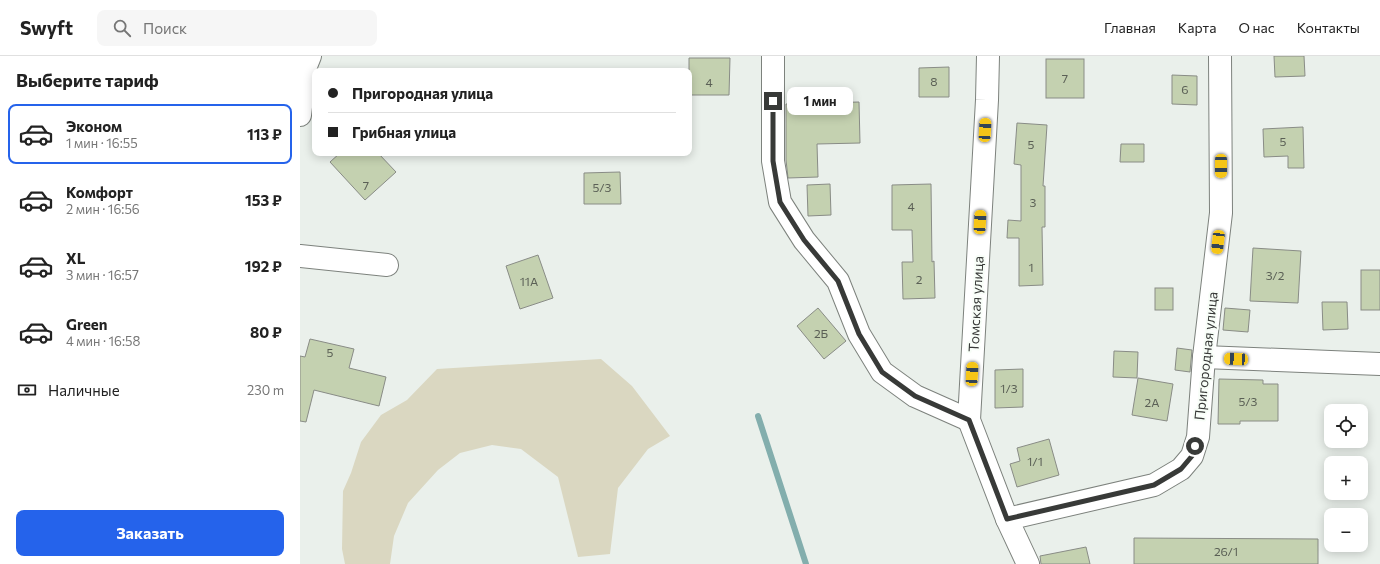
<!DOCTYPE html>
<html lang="ru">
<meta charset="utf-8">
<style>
body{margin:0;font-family:Commissioner,sans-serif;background:#f6f6f6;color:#222;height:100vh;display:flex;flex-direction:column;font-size:15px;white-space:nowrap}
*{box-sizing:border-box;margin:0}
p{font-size:13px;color:#767676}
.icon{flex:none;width:22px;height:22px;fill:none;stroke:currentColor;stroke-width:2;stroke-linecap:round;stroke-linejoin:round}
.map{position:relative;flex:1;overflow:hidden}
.drawer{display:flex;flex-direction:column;background:#fff;width:300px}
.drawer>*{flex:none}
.guide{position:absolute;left:12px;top:12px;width:380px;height:88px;border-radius:8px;box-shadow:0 2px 10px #0003;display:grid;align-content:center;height:88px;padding:0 16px;background:#fff}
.buttons{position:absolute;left:1024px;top:348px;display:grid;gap:8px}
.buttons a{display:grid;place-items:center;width:44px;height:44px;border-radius:8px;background:#fff;box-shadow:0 2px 10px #0003;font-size:20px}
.end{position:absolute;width:18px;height:18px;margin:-9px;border:5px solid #383a38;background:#fff;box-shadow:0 0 0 2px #fff}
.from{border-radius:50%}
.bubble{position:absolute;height:28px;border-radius:8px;background:#fff;box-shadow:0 2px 10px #0003;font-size:13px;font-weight:700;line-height:28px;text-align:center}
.car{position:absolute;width:12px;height:24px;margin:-12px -6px;border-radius:5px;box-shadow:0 0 3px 1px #0007;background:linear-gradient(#f5c518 24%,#345 0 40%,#f5c518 0 76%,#345 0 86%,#f5c518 0)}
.guide b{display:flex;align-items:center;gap:14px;height:38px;font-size:15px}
.guide b+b{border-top:1px solid #e0e0e0}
.guide i{width:10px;height:10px;background:#222}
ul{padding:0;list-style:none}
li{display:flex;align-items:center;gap:12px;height:60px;margin:0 8px 6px;padding:0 8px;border:2px solid transparent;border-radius:8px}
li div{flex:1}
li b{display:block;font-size:15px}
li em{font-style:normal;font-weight:700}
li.on{border-color:#2563eb}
li>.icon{width:36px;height:36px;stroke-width:1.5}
h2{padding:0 16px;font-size:18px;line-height:48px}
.pay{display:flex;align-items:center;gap:10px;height:44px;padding:0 16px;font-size:15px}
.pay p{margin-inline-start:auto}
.action{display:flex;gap:8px;margin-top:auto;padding:8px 16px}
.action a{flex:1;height:46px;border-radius:8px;background:#2563eb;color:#fff;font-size:16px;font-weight:700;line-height:46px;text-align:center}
header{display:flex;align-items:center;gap:24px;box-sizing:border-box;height:56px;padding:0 20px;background:#fff;border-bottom:1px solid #e0e0e0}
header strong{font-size:19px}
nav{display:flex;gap:22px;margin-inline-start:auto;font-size:14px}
.search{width:280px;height:36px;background:#f6f6f6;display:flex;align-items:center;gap:10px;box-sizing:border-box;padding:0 14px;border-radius:8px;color:#767676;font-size:15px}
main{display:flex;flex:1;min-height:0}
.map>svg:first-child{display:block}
.green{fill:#dad7c1}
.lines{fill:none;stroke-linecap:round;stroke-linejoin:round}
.stream{stroke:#83aead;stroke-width:6}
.building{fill:#c4d1b0;stroke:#898c86}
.minor-casing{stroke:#7d827d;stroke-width:24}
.minor{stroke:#fff;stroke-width:22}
.route{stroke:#383a38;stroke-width:5}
.labels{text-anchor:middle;stroke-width:4;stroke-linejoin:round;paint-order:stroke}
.number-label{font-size:12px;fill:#5b6056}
.street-label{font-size:14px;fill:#383a38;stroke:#f8fef8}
</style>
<header>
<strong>Swyft</strong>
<div class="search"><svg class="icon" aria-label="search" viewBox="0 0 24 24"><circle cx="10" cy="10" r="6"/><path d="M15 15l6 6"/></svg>Поиск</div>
<nav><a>Главная</a><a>Карта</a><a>О нас</a><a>Контакты</a></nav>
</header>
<main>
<section class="drawer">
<h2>Выберите тариф</h2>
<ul>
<li class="on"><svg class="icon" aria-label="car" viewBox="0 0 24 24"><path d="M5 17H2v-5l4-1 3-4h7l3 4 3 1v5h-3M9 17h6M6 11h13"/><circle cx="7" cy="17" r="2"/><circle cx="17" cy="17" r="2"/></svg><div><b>Эконом</b><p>1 мин · 16:55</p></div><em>113 ₽</em></li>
<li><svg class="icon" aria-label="car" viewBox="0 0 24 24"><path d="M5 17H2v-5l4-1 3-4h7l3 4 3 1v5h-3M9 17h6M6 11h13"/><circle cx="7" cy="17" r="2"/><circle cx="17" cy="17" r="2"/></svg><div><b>Комфорт</b><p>2 мин · 16:56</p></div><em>153 ₽</em></li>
<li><svg class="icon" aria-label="car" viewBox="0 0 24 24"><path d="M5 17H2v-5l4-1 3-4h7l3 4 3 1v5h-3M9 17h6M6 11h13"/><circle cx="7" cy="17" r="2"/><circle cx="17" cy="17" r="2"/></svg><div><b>XL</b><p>3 мин · 16:57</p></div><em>192 ₽</em></li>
<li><svg class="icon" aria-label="car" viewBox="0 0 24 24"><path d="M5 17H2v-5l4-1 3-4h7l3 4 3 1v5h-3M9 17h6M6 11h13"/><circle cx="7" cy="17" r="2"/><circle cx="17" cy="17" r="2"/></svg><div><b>Green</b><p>4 мин · 16:58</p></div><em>80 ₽</em></li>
</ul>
<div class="pay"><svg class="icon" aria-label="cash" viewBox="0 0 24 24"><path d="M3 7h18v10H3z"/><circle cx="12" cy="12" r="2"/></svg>Наличные<p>230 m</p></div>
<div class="action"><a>Заказать</a></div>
</section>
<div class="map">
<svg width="1080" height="508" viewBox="0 0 1080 508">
<rect width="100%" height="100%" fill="#eaf0eb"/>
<path class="green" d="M301,303L332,330L370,380L348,393L318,432L310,498L278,501L258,421L221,393L192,389L160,397L138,414L108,447L94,480L90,508H45L42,493L43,435L51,417L61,386L81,359L107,344L137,313Z"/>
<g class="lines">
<path class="stream" d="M458,360L506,508"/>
</g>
<g class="building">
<path d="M974,0H1004L1005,20L975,21Z"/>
<path d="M389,2H430L429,39H389Z"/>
<rect x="746" y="3" width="38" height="39"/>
<path d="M649,11V41H619V12Z"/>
<path d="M872,19L897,20V49L872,48Z"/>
<path d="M559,46L560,87L517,88L518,121L488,122L486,104V48Z"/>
<path d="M717,67L747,69L743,130H745V171H742L743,229L719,230V182H707L708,164L721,165V109L714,108Z"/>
<path d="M1003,71L1004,112H988V100L964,101L963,73Z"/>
<path d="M821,88H844V106H820Z"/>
<path d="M40,97H78L96,116L65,144L30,106Z"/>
<path d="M320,116L321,148H284V117Z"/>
<path d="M530,128L531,159L508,160L507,129Z"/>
<path d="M631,128L632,206L634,205L635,242L603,243L602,206H613L612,174H592V129Z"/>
<path d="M953,192L1001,195L998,247L950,245Z"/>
<path d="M238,199L253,242L220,253L206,210Z"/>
<rect x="1061" y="214" width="19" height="40"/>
<rect x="855" y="232" width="18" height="22"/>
<path d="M1022,246H1047L1048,273L1023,274Z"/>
<path d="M518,252L546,285L524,303L497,270Z"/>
<path d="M925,252L950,254L948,276L923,274Z"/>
<path d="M10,283L54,293L49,312L86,321L79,350L14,334L6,366L0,365V300L5,301Z"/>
<path d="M877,292L892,294L890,316L875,314Z"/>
<path d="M814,295L838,296L837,322L813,321Z"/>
<path d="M723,313V351L695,352V314Z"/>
<path d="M838,322L873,328L867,365L832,359Z"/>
<path d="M919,323L963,324V328H978V365H940V368H918Z"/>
<path d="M749,383L759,419L717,431L710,408L720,405L717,392Z"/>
<path d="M834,482L1018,483V508H834Z"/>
<path d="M786,491L790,508H741L740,500Z"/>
</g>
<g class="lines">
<defs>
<g id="minor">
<path d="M473,0V105L480,146L504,184L538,225L559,278L582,316L615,340L669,364"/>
<path d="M688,0L687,44L669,364L707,463L728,508"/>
<path d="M0,59L6,10L10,0"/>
<path d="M0,200L87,209"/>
<path d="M904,301L1080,308"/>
<path d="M707,463L854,429L881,413L892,400L898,381L904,301L921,157L920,0"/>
</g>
</defs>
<use href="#minor" class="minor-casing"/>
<use href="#minor" class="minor"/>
</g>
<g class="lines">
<path class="route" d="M473,45V105L480,146L504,184L538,225L559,278L582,316L615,340L669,364L707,463L854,429L881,413L892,400L895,390"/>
</g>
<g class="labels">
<g class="number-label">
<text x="765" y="27">7</text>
<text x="634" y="30">8</text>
<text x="409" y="31">4</text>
<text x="885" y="38">6</text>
<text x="983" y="90">5</text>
<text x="731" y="93">5</text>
<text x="66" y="134">7</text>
<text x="302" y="136">5/3</text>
<text x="733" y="151">3</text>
<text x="611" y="155">4</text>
<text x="731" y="216">1</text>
<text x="975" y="224">3/2</text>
<text x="619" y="228">2</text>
<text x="229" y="230">11А</text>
<text x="521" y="282">2Б</text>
<text x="30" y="301">5</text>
<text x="709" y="337">1/3</text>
<text x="948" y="350">5/3</text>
<text x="852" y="351">2А</text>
<text x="735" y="410">1/1</text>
<text x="926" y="500">26/1</text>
</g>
<g class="street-label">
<text transform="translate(676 248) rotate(-87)" y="5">Томская улица</text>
<text transform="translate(906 300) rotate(-84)" y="5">Пригородная улица</text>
</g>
</g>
</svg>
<div class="buttons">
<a><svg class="icon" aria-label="locate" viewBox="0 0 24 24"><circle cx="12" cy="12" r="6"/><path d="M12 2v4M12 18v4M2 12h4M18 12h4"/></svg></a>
<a>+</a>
<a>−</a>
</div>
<i class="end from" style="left:895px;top:390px"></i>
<i class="end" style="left:473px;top:45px"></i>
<div class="bubble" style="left:487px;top:31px;width:66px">1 мин</div>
<i class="car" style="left:685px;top:74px;rotate:3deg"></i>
<i class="car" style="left:921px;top:110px;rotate:180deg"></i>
<i class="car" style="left:680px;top:166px;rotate:3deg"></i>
<i class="car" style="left:918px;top:186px;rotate:187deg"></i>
<i class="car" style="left:936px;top:303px;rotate:273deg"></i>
<i class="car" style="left:672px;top:318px;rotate:3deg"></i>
<div class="guide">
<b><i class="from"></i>Пригородная улица</b>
<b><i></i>Грибная улица</b>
</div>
</div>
</main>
